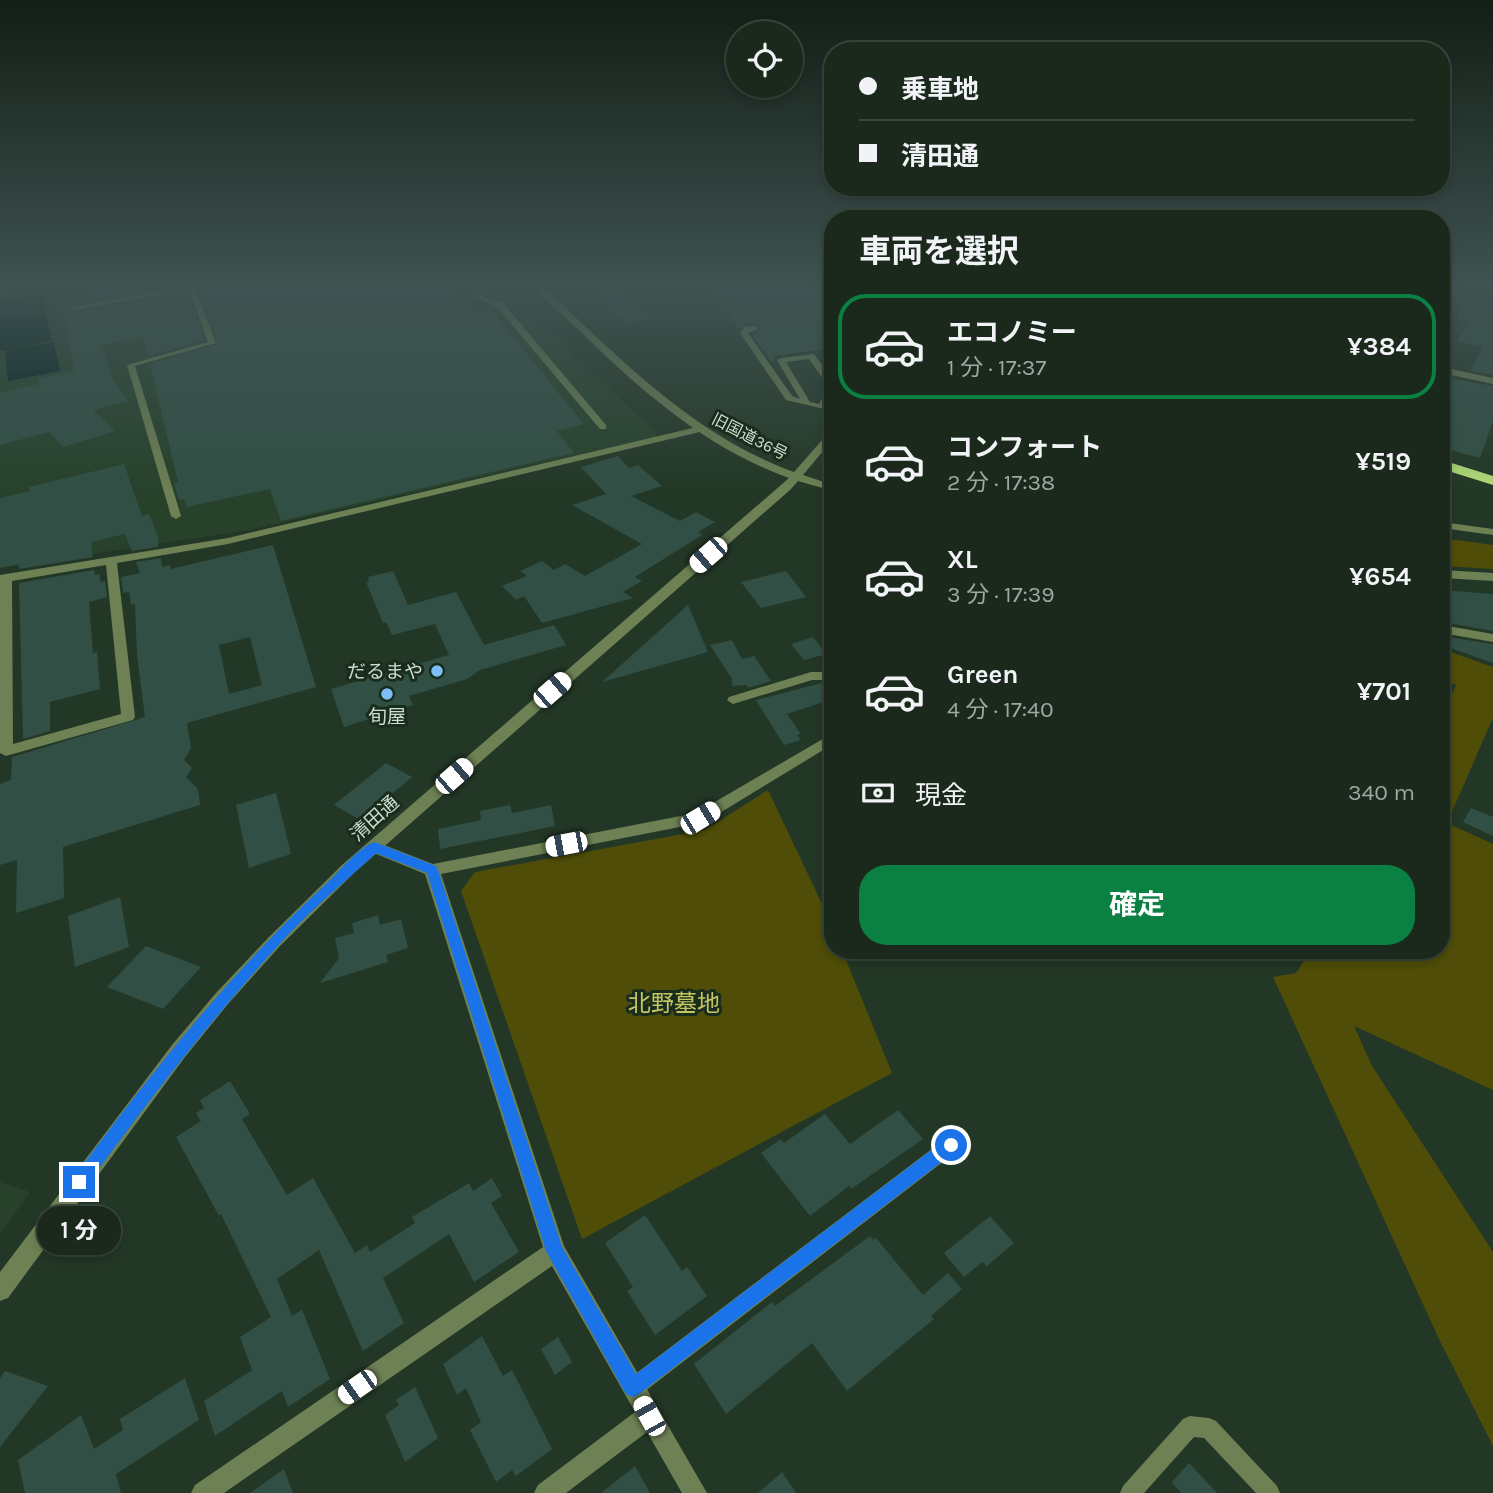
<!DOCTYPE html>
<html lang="ja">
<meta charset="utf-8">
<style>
body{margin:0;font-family:Karla,"Noto Sans JP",sans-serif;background:#273529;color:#f1f3f6;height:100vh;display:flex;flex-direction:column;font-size:26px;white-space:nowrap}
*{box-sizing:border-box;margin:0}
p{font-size:23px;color:#9fa6a3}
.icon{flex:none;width:38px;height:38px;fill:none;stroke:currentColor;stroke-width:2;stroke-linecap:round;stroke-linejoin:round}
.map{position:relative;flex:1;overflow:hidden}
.sheet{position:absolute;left:824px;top:210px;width:626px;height:749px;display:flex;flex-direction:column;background:#1a291c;border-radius:28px;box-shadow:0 4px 10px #0003,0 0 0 2px #38453b}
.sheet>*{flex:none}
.guide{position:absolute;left:824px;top:42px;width:626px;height:154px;border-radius:28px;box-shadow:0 4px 10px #0003,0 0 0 2px #38453b;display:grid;align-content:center;height:154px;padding:0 35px;background:#1a291c}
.tools{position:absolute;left:726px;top:21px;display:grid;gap:14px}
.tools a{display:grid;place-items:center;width:77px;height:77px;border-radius:50%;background:#1a291c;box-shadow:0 4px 10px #0003,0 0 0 2px #38453b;font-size:35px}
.end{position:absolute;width:32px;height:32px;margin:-16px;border:9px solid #1a73e8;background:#fff;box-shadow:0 0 0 4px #fff}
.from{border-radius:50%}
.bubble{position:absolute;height:49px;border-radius:24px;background:#1a291c;box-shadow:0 4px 10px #0003,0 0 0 2px #38453b;font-size:23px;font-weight:700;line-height:49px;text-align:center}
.car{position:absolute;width:21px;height:42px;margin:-21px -10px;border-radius:9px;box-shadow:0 0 5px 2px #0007;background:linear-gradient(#fff 24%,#345 0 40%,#fff 0 76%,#345 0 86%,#fff 0)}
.guide b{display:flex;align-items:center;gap:24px;height:66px;font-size:26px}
.guide b+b{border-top:2px solid #38453b}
.guide i{width:18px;height:18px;background:#f1f3f6}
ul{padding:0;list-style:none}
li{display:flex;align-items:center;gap:21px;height:105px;margin:0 14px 10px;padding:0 21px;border:4px solid transparent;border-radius:28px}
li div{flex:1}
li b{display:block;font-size:26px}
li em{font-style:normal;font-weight:700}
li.active{border-color:#0b8043}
li>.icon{width:63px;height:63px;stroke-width:1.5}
h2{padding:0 35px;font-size:32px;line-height:84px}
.pay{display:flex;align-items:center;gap:18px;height:77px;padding:0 35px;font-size:26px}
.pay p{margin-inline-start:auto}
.button{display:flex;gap:14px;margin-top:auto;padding:14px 35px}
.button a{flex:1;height:80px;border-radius:28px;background:#0b8043;color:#fff;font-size:28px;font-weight:700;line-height:80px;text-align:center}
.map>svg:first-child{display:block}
.built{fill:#27412b}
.green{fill:#4f4d07}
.water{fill:#011f1d}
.building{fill:#314f44;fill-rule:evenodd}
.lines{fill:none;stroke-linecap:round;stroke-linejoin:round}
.service{fill:#6d8154;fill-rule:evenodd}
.minor{fill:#6d8154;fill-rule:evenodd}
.tertiary{fill:#6d8154;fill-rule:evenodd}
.trunk{fill:#b2de77;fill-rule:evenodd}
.route{fill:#1a73e8}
.poi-dot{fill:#7fbdfa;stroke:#192d1c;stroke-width:2.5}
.labels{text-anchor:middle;stroke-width:6;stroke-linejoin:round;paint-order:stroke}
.far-street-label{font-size:16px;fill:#cfdcd0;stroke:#192d1c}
.poi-label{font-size:19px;fill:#cfdcd0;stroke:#192d1c;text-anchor:end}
.street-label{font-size:19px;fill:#cfdcd0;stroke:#192d1c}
.near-park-label{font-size:23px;fill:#c7c562;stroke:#192d1c}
</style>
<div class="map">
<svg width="1493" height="1493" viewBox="0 0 1493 1493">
<rect width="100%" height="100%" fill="#233726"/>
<g class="built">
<path d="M18,285H509L573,355L656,432L657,437L249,530L0,568V295Z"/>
<path d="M0,1182L30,1192L0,1234Z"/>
</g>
<g class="green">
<path d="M1442,538L1493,545V569L1442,566Z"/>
<path d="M1442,649L1493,667V718L1447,823L1493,844V1090L1354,1026L1372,1066L1493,1252V1446L1438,1337L1273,977L1296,973L1311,950H1442V717L1456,685L1442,680Z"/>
<path d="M768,790L833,927V950H842L892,1073L582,1239L461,891L475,872L705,830Z"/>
</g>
<path class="water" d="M42,293L52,341L5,350L54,342L60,371L8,381L5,350L0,351V301Z"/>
<g class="building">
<path d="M84,285H175L69,305L66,309L73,313L187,293L205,340L148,356L144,337L102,345L112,379L128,401L93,410L115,431L63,447L49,432L0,445V393L39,384L37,379L74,371L62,300L88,295Z"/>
<path d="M208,285H450L474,315L492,312L584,424L557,431L574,453L281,521L270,489L186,507L184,499L179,500L174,483L178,482L150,364L218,344L198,290Z"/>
<path d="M710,285H833V348L773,356L775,361L771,362L752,334L759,332V324H744L739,330Z"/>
<path d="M613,290L620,291L652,318L627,324L593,295Z"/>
<path d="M1470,295L1493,300V375L1471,371L1482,347L1457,341L1469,322L1457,320Z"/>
<path d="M1442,377L1493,386V421L1480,458L1442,448Z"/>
<path d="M618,456L629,468L638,465L662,486L631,496L680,521L696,512L715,522L698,532L702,535L635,577L642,581L623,592L633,598L542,623L524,596L516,600L502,586L527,576L520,571L542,561L554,570L565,564L585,576L642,544L572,505L606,494L581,467Z"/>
<path d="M124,464L142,516L149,514L158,536V547L132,551L125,534L91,542L93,557L19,569V564L0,568V498L30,491L29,487Z"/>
<path d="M273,545L316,687L187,723L191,748L184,760L192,768L186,777L198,789L200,805L63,847L64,898L16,913L17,860L0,865V784L11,780L12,757L145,717L137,656L135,604L131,605L129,592L123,593L121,577L140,573L136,562L161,558L162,567L170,565V569ZM250,637L262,685L229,694L219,645Z"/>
<path d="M94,570L95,575L100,574V582L105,581L107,597L89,602L93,653L97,652L100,689L50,702V731L23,739L19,583Z"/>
<path d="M393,571L408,605L456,592L484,645L554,625L566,645L480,670L467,679L409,696L413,705L344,727L331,689L449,655L435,624L392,635L386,622L383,623L366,582L369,581L368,577Z"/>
<path d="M786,571L806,597L761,608L741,582Z"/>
<path d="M1442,590L1493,594V631L1442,622Z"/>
<path d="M688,605L708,652L602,682Z"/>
<path d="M1442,636L1493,644V663L1442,645Z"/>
<path d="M813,637L826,654L804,660L791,644Z"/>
<path d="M732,640L742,659L754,656L771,681L748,688L746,685L732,686V679L710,645Z"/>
<path d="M822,683H833V699L787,714L801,734L797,735L801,740L784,745L756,700Z"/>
<path d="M386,763L412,777L360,820L334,805Z"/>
<path d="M276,793L291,854L249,868L236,805Z"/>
<path d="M510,805L512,813L551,805L555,826L440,849L438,829L481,820L480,811Z"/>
<path d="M1471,808L1493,817V836L1463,822Z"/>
<path d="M120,897L129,947L75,967L68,916Z"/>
<path d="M378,915L380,925L401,919L408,948L386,955L388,962L320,983L339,958L335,938L354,933L352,923Z"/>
<path d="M146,946L201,967L163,1009L107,987Z"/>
<path d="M230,1081L250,1114L242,1119L287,1195L313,1178L355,1253L367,1245L370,1252L415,1223L412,1217L469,1183L473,1191L492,1178L502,1196L491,1203L519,1252L474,1282L449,1234L383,1278L404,1323L363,1351L319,1250L277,1279L292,1316L302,1310L330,1379L288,1407L282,1391L215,1436L204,1401L252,1370L240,1337L271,1317L221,1214L219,1216L176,1137L201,1121L196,1113L204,1108L200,1100Z"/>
<path d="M898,1110L923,1139L851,1189L849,1186L810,1216L761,1153L781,1139L784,1143L825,1114L850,1144Z"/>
<path d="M645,1215L682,1271L687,1267L707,1296L655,1335L627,1291L633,1287L605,1243Z"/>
<path d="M990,1216L1014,1243L987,1266L982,1262L964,1277L944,1253Z"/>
<path d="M870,1236L873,1240L876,1238L923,1295L948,1273L962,1289L931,1316L934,1319L847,1391L812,1343L726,1414L694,1364L772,1302L775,1306Z"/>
<path d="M482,1336L503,1376L512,1370L552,1449L516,1476L512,1470L496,1482L470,1430L481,1422L466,1388L457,1395L443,1364Z"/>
<path d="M558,1337L572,1362L555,1375L541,1349Z"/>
<path d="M5,1371L48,1386L0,1447V1378Z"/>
<path d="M185,1378L199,1420L116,1474L121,1493H25L18,1460L81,1415L94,1449L123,1430L120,1419Z"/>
<path d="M415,1387L438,1438L405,1462L385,1415L399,1405L396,1400Z"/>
<path d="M1189,1463L1217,1493H1181L1172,1482Z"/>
<path d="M635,1466L650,1493H601Z"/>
<path d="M284,1469L293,1493H250Z"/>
<path d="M782,1472L796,1493H758Z"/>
</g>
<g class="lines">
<g class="service">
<path d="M190,285H206L195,288L216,343L135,366L181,516L176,519L171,516L127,365L208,342L189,290L73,310L69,308Z"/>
<path d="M467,285H474L483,297L503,303L606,425V429H600L497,307L479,299Z"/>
<path d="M754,326H757V330L748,333L792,396L800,399L777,360L781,358L814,354C828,375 839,381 827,405L833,407V411L786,400L740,333L744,327ZM809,359L828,386L819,404L810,402L786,362Z"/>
<path d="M833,581V588L829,587L828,584Z"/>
<path d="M811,672H833V680H812L733,704L727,700L729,697Z"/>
<path d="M951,1137L957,1139L959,1145L957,1151L640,1395L633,1398L626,1395L623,1388L626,1381L945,1139Z"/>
<path d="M1190,1416L1209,1418L1216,1421L1277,1486L1280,1493H1256L1204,1438L1194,1437L1144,1493H1120L1123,1486L1183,1419Z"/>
</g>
<g class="minor">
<path d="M1449,285H1457L1446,309L1442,311V300Z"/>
<path d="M1442,367L1493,378V384L1442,373Z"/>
<path d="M701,426L706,429L704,431L228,544L117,563L135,717L133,720L6,756L0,753V575L228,538ZM106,565L121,714L13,744L12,581Z"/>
<path d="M1442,570L1493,573V581L1442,578Z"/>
<path d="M1442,625L1493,634V642L1442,633Z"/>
<path d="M833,733V744L705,822L441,874L564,1246L707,1493H682L647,1432L566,1493H534L538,1485L635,1412L552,1266L224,1493H191L195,1485L543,1247L425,874L369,851L366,847L369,843H379L433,864L696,813Z"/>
</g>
<g class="tertiary">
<path d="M12,285L11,287L0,291V286Z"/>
<path d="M532,285H541C619,357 692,435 794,472L830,431L833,430V439L803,475L833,485V491L798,481L790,490L354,873L280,946L228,1004L185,1057L8,1298L0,1301V1272L172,1045L216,993L269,937L342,865L789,478C709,449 647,396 587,338C569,320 549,304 532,285Z"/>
<path d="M1442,522L1493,529V535L1442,528Z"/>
</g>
<path class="trunk" d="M1442,460L1493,476V485L1442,469Z"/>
</g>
<linearGradient id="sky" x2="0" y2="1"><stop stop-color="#131e15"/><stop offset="0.58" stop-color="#3f5352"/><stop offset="1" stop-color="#3f5352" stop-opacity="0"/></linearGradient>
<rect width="1493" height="494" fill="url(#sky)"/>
<path class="route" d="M374,842L436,866L438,870L562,1247L636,1374L946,1139H957V1150L639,1394L633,1397L626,1394L546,1251L427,873L376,853C346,881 314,907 286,937C213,1016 148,1101 85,1188H74V1177C151,1073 231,972 326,884C340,871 357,849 374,842Z"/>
<g class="poi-dot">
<circle cx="437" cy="671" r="7"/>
<circle cx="387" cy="694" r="7"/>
</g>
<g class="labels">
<g class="far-street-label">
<text transform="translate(750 436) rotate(27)" y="6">旧国道36号</text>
</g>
<g class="poi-label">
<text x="423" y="678">だるまや</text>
<text x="387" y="723" text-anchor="middle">旬屋</text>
</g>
<g class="street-label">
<text transform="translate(374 818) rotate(-42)" y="7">清田通</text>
</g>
<g class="near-park-label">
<text x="674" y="1011">北野墓地</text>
</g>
</g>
</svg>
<div class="tools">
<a><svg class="icon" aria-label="locate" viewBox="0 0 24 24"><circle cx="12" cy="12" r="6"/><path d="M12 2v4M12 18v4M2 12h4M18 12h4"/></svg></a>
</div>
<i class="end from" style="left:951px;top:1145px"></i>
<i class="end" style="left:79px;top:1182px"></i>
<div class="bubble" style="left:37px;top:1206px;width:84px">1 分</div>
<i class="car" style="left:708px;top:555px;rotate:229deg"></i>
<i class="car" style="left:552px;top:690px;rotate:49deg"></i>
<i class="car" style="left:454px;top:776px;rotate:49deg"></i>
<i class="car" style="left:700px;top:818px;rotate:59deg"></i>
<i class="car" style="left:566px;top:844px;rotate:259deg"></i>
<i class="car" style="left:357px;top:1387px;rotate:235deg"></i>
<i class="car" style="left:649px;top:1416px;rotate:331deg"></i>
<div class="guide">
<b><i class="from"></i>乗車地</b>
<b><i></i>清田通</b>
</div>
<section class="sheet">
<h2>車両を選択</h2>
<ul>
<li class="active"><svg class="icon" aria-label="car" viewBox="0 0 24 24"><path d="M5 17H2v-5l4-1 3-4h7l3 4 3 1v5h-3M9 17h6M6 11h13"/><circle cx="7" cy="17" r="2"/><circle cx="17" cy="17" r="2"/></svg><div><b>エコノミー</b><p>1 分 · 17:37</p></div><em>¥384</em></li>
<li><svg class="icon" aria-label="car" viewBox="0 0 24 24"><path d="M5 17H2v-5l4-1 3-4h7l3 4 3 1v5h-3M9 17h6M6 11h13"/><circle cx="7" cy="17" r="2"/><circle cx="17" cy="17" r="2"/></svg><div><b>コンフォート</b><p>2 分 · 17:38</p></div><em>¥519</em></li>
<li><svg class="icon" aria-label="car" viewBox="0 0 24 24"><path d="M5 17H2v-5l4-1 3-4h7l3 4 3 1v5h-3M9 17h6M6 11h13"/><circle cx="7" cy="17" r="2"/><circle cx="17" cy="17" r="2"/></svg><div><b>XL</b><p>3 分 · 17:39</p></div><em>¥654</em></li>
<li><svg class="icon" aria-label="car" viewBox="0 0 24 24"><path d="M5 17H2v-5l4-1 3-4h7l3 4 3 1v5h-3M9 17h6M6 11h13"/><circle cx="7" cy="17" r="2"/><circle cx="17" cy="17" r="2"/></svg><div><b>Green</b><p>4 分 · 17:40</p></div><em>¥701</em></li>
</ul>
<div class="pay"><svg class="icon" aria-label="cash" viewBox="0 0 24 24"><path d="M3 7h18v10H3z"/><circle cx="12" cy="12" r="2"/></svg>現金<p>340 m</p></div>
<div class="button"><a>確定</a></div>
</section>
</div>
